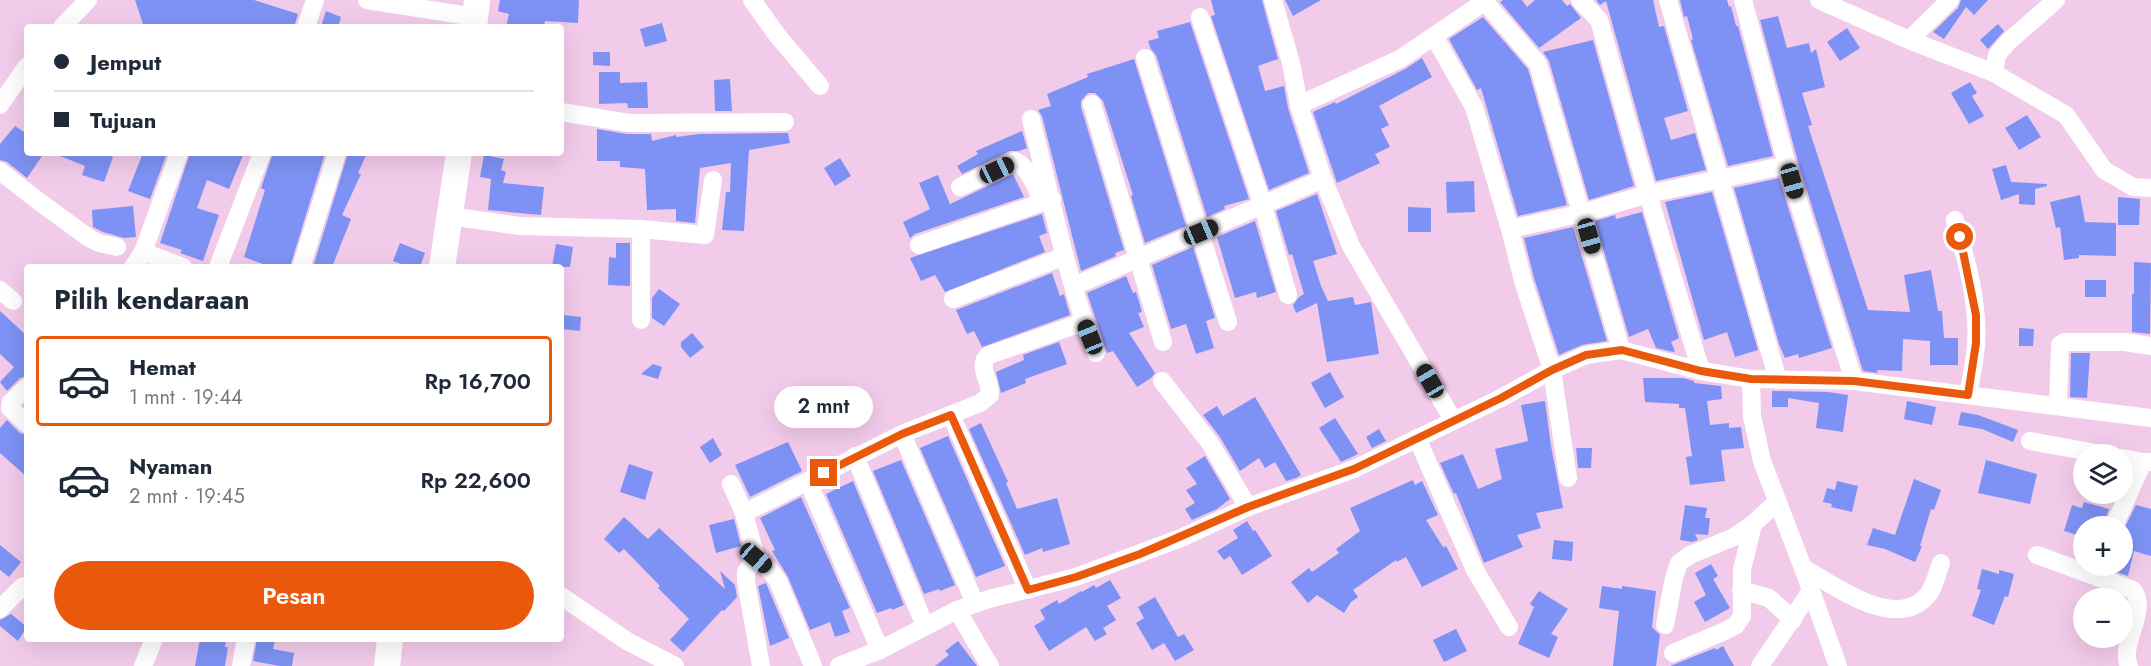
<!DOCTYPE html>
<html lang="id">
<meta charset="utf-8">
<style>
body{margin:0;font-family:Jost,sans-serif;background:#f6f6f7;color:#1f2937;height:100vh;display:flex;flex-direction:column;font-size:22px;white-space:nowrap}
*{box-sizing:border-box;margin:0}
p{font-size:20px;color:#747a83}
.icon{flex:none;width:33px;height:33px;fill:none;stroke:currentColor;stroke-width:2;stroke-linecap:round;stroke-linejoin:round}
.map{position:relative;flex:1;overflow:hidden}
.drawer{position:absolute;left:24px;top:264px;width:540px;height:378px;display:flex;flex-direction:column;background:#fff;border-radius:6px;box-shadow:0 6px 24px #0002}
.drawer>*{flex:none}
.hud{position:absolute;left:24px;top:24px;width:540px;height:132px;border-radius:6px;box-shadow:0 6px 24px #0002;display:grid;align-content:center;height:132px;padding:0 30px;background:#fff}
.controls{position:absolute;left:2073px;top:444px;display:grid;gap:12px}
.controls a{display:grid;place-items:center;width:60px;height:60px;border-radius:50%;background:#fff;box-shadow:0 6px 24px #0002;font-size:30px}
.end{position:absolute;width:27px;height:27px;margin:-14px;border:8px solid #ea580c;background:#fff;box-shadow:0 0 0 3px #fff}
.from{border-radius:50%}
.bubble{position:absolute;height:42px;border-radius:21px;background:#fff;box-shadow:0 6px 24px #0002;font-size:20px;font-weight:600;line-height:42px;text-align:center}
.car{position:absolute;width:18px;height:36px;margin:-18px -9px;border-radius:8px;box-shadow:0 0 4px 2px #0007;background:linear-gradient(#222 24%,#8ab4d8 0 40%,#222 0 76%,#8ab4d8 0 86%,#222 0)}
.hud b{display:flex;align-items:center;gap:21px;height:57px;font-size:22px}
.hud b+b{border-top:2px solid #e0e1e3}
.hud i{width:15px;height:15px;background:#1f2937}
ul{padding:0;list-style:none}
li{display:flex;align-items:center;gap:18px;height:90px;margin:0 12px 9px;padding:0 18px;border:3px solid transparent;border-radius:6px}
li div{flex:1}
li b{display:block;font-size:22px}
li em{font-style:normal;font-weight:600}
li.selected{border-color:#ea580c}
li>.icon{width:54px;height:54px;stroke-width:1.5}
h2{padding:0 30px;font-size:27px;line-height:72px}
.cta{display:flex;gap:12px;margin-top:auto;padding:12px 30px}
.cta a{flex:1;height:69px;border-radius:36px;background:#ea580c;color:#fff;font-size:24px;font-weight:600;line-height:69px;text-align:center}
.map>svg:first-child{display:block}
.building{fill:#7d92f4}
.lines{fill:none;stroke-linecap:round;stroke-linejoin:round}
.street{stroke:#fff;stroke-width:18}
.secondary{stroke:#fff;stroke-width:26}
.route{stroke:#ea580c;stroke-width:8}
</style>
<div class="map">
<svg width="2151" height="666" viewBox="0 0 2151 666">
<rect width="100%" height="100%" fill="#f2cbea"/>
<g class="building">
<path d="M135,0H254L298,14L294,27H144Z"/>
<path d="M500,0H579L578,23L545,21L544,27H506L509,14L498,11Z"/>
<path d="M1211,0H1262L1278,59L1258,66L1265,91L1284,86L1288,108L1309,173L1269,190L1211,16L1215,15Z"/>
<path d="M1285,0H1321L1293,16Z"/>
<path d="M1503,0H1522L1527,7L1535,0H1562L1567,6L1570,4L1581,18L1539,48L1500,2Z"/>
<path d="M1596,0H1653L1659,27L1664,26L1688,111L1664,118L1671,140L1695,133L1706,170L1656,181L1606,1L1600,5Z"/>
<path d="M1680,0H1727L1729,7L1731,6L1736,26H1738L1773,156L1728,166L1691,40L1693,39L1687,16L1684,17Z"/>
<path d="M1961,0H1988L1974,15L1966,7L1944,39L1933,32L1958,8Z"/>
<path d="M326,11L341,17L338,27H321Z"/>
<path d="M1778,16L1787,48L1809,43L1811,53L1816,49L1825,87L1802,93L1812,125L1808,126L1868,310L1910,312L1904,275L1931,270L1938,311H1942L1944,338H1958V365H1930V341L1903,339L1902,371L1877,370L1878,373L1863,371L1798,162L1760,20Z"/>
<path d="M1483,17L1528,69L1567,205L1518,216L1481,88L1477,90L1449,39Z"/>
<path d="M1190,22L1249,199L1224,206L1225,209L1207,217L1156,55L1151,49L1148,41L1159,38L1157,31Z"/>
<path d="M662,23L667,41L645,47L640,29Z"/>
<path d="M1998,24L2004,31L1988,49L1980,40Z"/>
<path d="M1847,28L1860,48L1840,61L1827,42Z"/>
<path d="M1593,40L1634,186L1589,200L1549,61L1543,52Z"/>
<path d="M593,52H610V66L593,65Z"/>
<path d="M1422,58L1432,77L1379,106L1389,125L1381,129L1390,147L1375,154L1380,163L1337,183L1313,112L1335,102L1336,104L1405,69Z"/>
<path d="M1134,59L1186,226L1145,243L1131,196L1133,195L1103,101L1095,93H1088L1081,101V107L1124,250L1115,253L1116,256L1081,271L1042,116L1038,110L1051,106L1047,94L1088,77L1087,74Z"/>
<path d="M599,72H620V83L647,82L648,108H628L627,103L599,104Z"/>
<path d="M730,79L732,111H715L714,80Z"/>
<path d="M1970,82L1977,93L1972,96L1984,116L1969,124L1951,93Z"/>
<path d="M2027,115L2041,137L2019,150L2005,128Z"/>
<path d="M15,126L27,134V153H44L27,178L7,162L0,160V144Z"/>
<path d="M597,129L627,134H651L652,141L676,135V137L700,134L788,133L790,143L749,150L744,231L722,230L726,192H730L731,163L700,168L695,223L676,221V209L647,210L645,169L620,167V161H597Z"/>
<path d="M1022,131L1027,148L1019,151H1010L962,174L957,166L978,154L976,151Z"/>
<path d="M53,153H102L113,157L104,182L82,175L85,166Z"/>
<path d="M143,153H167L150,199L128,191Z"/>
<path d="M190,153H244L229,189L207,180L197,208L219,215L203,261L180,253L182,250L160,243Z"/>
<path d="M273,153H325L290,267H262L263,264L244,257L265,190L261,188Z"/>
<path d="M348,153H367L358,173L361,174L342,215L351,219L332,267H313Z"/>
<path d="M484,155L504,159L501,170L506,172L503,183L544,187L541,215L488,210L491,179L480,177Z"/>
<path d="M840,158L851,176L835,186L824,168Z"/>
<path d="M2006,165L2011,182L2047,184V186L2035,189V205L2019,204V194L2001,200L1992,169Z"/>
<path d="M1013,174L1024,197L915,234L910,238L903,222L930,209L919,183L938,175L950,204Z"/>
<path d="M1779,178L1832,348L1799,358L1798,354L1785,358L1779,344L1734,188Z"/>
<path d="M1474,181L1475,212L1447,213L1446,182Z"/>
<path d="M1712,192L1758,350L1735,357L1727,332L1704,340L1665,202Z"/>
<path d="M1317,194L1337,254L1313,261L1321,286L1328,301L1353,297L1355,305L1371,302L1379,354L1327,362L1317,303L1296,313L1293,305L1299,297L1304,294L1292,254L1289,255L1276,211Z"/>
<path d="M2080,195L2085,222L2116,223V256L2079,255V258L2064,260L2060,227L2056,228L2050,202Z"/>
<path d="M2118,197L2140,199L2139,225H2118Z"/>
<path d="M133,206L136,237L124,238L103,232L93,227L92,210Z"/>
<path d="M1408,207L1431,208V232H1408Z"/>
<path d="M1642,212L1679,338L1671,342L1675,351L1673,352L1656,348L1648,329L1629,337L1595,221L1615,215L1616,219Z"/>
<path d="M1042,214L1047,233L1039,236L1045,252L945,292L935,275L921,281L910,258Z"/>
<path d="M1255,221L1276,292L1257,298L1256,292L1235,298L1217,237Z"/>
<path d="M1573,227L1607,341L1582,345L1559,355L1534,278L1524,238Z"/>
<path d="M400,243L425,253L420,267H409L393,261Z"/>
<path d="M616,243H630V286L608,285L609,257L616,258Z"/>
<path d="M556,244L573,247L570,267H552Z"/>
<path d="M1193,247L1215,318L1206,321L1214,348L1196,354L1186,324L1171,329L1152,265Z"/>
<path d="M2134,262L2151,263L2150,334L2132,332V294H2134Z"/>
<path d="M1052,273L1060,296L1064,294L1070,315L982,347L974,331L967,334L956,310Z"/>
<path d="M1126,276L1133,293L1136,292L1142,312L1138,313L1144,327L1129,333L1155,373L1151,378L1137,387L1113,351L1107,353L1087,293Z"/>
<rect x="2085" y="280" width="21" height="17"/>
<path d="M659,289L680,304L664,326L652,318V298Z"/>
<path d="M0,311L27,336V376L20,378L7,391L0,382L14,367L0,354Z"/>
<path d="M563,315L581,317L580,331L562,329Z"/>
<path d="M2019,328L2034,329L2033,346H2019Z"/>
<path d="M692,333L704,347L690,358L681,347V342Z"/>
<path d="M1059,342L1067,364L1025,379L1026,383L1001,393L996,372L1024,360L1023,355Z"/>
<path d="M2071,353H2090L2087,398L2070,397Z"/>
<path d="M653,364L662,367L658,379L641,374Z"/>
<path d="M1330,372L1344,397L1325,408L1311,383Z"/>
<path d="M1643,378H1683L1694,381V383L1721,386L1722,399L1707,401L1710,425L1729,423V428L1741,427L1744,448L1721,450L1725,481L1690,485L1686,457L1692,456L1685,408H1679V404L1645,402Z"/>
<path d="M1772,391L1828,392L1848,395L1843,432L1816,428L1819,403L1788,398V407H1772Z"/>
<path d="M1255,397L1301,475L1296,478L1286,481L1275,462L1265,468L1259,458L1240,471L1220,437L1203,415L1217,406L1223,416Z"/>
<path d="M1545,401L1551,446L1563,508L1536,513L1541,528L1517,535L1523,547L1484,563L1456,493L1454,494L1440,463L1463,454L1478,489L1502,479L1495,449L1528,441L1521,405Z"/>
<path d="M1907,401L1936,407L1932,425L1904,419Z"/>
<path d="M1961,412L1978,415L2018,430L2013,442L1982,429L1958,425Z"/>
<path d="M1335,418L1358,454L1341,462L1319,428Z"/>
<path d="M7,420L20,433L27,435V477L0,453V428Z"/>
<path d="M981,423L1008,482L1006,483L1017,509L1057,498L1070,544L1043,552L1042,548L1025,555L969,429Z"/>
<path d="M1379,429L1386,441L1372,448L1366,437Z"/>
<path d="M948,436L1005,566L976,577L920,448Z"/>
<path d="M713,438L722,455L710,463L700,447Z"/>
<path d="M788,442L802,471L750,497L735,465Z"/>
<path d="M1576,448H1592L1591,468H1578Z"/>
<path d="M1205,456L1230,499L1217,509L1192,520L1185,509L1195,503L1186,490L1197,484L1186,468Z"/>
<path d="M901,460L955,585L940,591L939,589L924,594L873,471Z"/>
<path d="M1986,460L2037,474L2030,504L1978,493Z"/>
<path d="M629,464L653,472L645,500L620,492Z"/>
<path d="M1914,479L1941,490L1934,510L1931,509L1920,546H1922L1915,562L1885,549L1867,545L1873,528L1895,535Z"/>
<path d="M1413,480L1415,485L1422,481L1438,515L1426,520L1443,547L1446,546L1458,569L1422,587L1406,557L1397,562L1396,560L1353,590L1358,597L1351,602L1344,613L1317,595L1308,603L1291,582L1309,568L1312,572L1339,553L1336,549L1360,531L1350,508Z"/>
<path d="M853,481L904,605L892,610L891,608L877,613L826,494Z"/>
<path d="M1837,481L1858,486L1852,512L1831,507L1832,504L1823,502L1827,488L1835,490Z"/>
<path d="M801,497L850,608L842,611L850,632L835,637L830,622L810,630L788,577L772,551L775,550L760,518Z"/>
<path d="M2084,502L2109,509L2103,526H2084V537L2064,531L2072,505L2082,508Z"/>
<path d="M1685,505L1707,508L1705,518H1710L1708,535L1695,534L1698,540L1692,542L1680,540Z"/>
<path d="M2136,505L2151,509V556L2134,551L2128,576L2110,570L2111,566H2122V533Z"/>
<path d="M624,517L648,539L659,528L725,589L720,571L735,585L737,597L724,611L722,610L683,652L670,640L689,619L658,588L660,586L624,549L619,553L604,539Z"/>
<path d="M734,519L741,546L716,553L709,525Z"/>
<path d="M1247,521L1253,531L1255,530L1272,556L1242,575L1230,556L1224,560L1217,551L1238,538L1233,530Z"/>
<path d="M1554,540L1573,542L1572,561L1552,559Z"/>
<path d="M0,545L21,562L9,577L0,570Z"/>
<path d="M1711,564L1718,576L1713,579L1730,608L1705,622L1694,602L1706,595L1695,573Z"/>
<path d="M1982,569L1999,574V570L2014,574L2008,597L2005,596L1994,625L1972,616L1981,590L1977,589Z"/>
<path d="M1110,580L1121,598L1107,606L1116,620L1103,628L1107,634L1095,641L1086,627L1049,651L1034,626L1045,619L1040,610L1057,600L1059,604L1081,591L1082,592L1094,585L1096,588Z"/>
<path d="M766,583L789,638L770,646L758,586Z"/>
<path d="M1602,586L1622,589V586L1656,591L1652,627L1660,635L1656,666H1613L1619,611L1599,608Z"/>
<path d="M1539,591L1568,609L1551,634L1558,637L1549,658L1518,644L1534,607L1530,604Z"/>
<path d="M1155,597L1178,637L1184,634L1194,650L1175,661L1164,643L1152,650L1136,623L1144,618L1138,607Z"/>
<path d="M11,614L27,627L18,641L0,626V620Z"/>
<path d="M1456,629L1467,651L1444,662L1433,640Z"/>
<path d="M200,639H226L225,647H228L225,666H195Z"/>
<path d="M257,639H275L273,649L294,653L292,666H280L253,661Z"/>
<path d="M958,641L977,666H935L949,655L945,651Z"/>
<path d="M1723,646L1734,666H1670L1715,648L1716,650Z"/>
</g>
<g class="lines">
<g class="street">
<path d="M367,0L475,17"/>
<path d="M752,0L777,35L820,86"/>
<path d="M1273,0L1291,63L1299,105L1323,179L1351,246L1453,420"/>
<path d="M1580,0L1599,20L1648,194L1701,371"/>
<path d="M1668,0L1778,380"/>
<path d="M1743,0L1787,165L1854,381"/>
<path d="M1819,0L1909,40L1994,73L2066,115L2104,170L2133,187L2151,188"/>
<path d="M1485,2L1538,64L1621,350"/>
<path d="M1200,17L1263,206L1288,295"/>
<path d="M62,27L88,0"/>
<path d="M306,27L315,0"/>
<path d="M1434,36L1474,107L1510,229L1523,281L1552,370L1568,478"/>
<path d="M1909,40L1950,0"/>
<path d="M1145,58L1228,322"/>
<path d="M1994,73L1997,55L2008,42L2056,0"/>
<path d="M1092,104L1163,342"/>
<path d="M0,105L27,66"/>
<path d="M1299,105L1400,59L1487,0"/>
<path d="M561,112L629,123L785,122"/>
<path d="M1031,119C1051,197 1066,278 1096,353"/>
<path d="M0,171L37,200L89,238L99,243L117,247"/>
<path d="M960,187L1015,161C1030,168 1036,189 1043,202"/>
<path d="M449,216L520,226L641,229L705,235L713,180"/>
<path d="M1955,220C1966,259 1979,303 1976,344C1975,361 1971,378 1968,395"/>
<path d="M1510,229L1583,213L1648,194L1787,165"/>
<path d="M919,245L1052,199"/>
<path d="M143,252L183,267"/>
<path d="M133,267L143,252L179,153"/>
<path d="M218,267L262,153"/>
<path d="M301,267L337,153"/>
<path d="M1074,286L1323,179"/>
<path d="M0,290L13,301"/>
<path d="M953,299L1065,256"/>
<path d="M641,320V229"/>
<path d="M1751,379L1752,416L1762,461L1803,568L1838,666"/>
<path d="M1162,381L1210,443L1248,507"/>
<path d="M27,387L11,402L10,408L27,424"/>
<path d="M2058,406L2060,345L2064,342H2125L2151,346"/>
<path d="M951,415L1028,590"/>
<path d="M902,434L975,603"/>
<path d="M1417,438L1475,570L1509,627"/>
<path d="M2030,441L2101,454"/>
<path d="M855,456L925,626"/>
<path d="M2122,458L2143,462H2151"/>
<path d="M808,481L880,650"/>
<path d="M731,484L744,513L756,558L769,569L778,581L813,666"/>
<path d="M744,513L902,434L980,403L990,395C991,381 976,365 989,355L1084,322"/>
<path d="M2114,526L2143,462"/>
<path d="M2037,555L2133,590C2149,611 2119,643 2129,666"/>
<path d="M756,558L746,572V582L761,666"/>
<path d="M1803,568C1834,585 1894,631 1926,597C1934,589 1937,573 1941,563"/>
<path d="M1741,590L1769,598L1793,620"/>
<path d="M561,596L627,641L675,666"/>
<path d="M0,609L23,586"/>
<path d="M957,610L990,666"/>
<path d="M1665,625L1674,578L1679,563L1690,555L1734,537L1753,524L1777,502"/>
<path d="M1673,653L1725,631L1736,625L1742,616V570L1753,524"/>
<path d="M143,666L154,639"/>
<path d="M241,666L246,639"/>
<path d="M839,666L880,650L957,610L989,599L1076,577L1181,538L1248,507L1354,469L1501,398L1552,370L1586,355L1621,350L1701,371L1751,379L1854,381L2151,418"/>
<path d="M1760,666L1811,591"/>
</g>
<g class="secondary">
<path d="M474,27L477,0"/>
<path d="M442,267L459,153"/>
<path d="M387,666L390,639"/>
</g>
</g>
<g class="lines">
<path class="route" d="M824,473L902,434L951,415L1028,590L1076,577L1140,554L1248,507L1354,469L1501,398L1552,370L1586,355L1622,350L1701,371L1751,379L1854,381L1968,395L1976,343V315L1960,237"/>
</g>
</svg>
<div class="controls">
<a><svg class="icon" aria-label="layers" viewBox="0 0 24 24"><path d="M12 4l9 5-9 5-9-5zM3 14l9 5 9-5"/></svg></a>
<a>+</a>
<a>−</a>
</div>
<i class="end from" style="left:1960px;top:237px"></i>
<i class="end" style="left:824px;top:473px"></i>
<div class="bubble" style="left:774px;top:386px;width:99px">2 mnt</div>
<i class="car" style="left:997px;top:170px;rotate:65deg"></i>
<i class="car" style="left:1792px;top:181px;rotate:164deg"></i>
<i class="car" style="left:1201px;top:232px;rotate:67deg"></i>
<i class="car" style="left:1589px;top:236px;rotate:164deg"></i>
<i class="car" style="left:1090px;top:337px;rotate:338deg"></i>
<i class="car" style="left:1430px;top:381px;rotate:330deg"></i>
<i class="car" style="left:756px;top:558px;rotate:131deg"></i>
<div class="hud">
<b><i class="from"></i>Jemput</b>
<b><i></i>Tujuan</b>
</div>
<section class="drawer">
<h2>Pilih kendaraan</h2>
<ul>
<li class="selected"><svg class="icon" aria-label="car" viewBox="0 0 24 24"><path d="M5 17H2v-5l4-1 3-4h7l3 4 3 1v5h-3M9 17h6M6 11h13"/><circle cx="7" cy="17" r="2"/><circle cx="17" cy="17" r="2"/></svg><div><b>Hemat</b><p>1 mnt · 19:44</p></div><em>Rp 16,700</em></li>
<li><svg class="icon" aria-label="car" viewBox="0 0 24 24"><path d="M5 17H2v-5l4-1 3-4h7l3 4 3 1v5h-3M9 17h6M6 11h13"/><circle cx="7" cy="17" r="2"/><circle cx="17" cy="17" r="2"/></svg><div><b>Nyaman</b><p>2 mnt · 19:45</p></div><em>Rp 22,600</em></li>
</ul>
<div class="cta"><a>Pesan</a></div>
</section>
</div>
